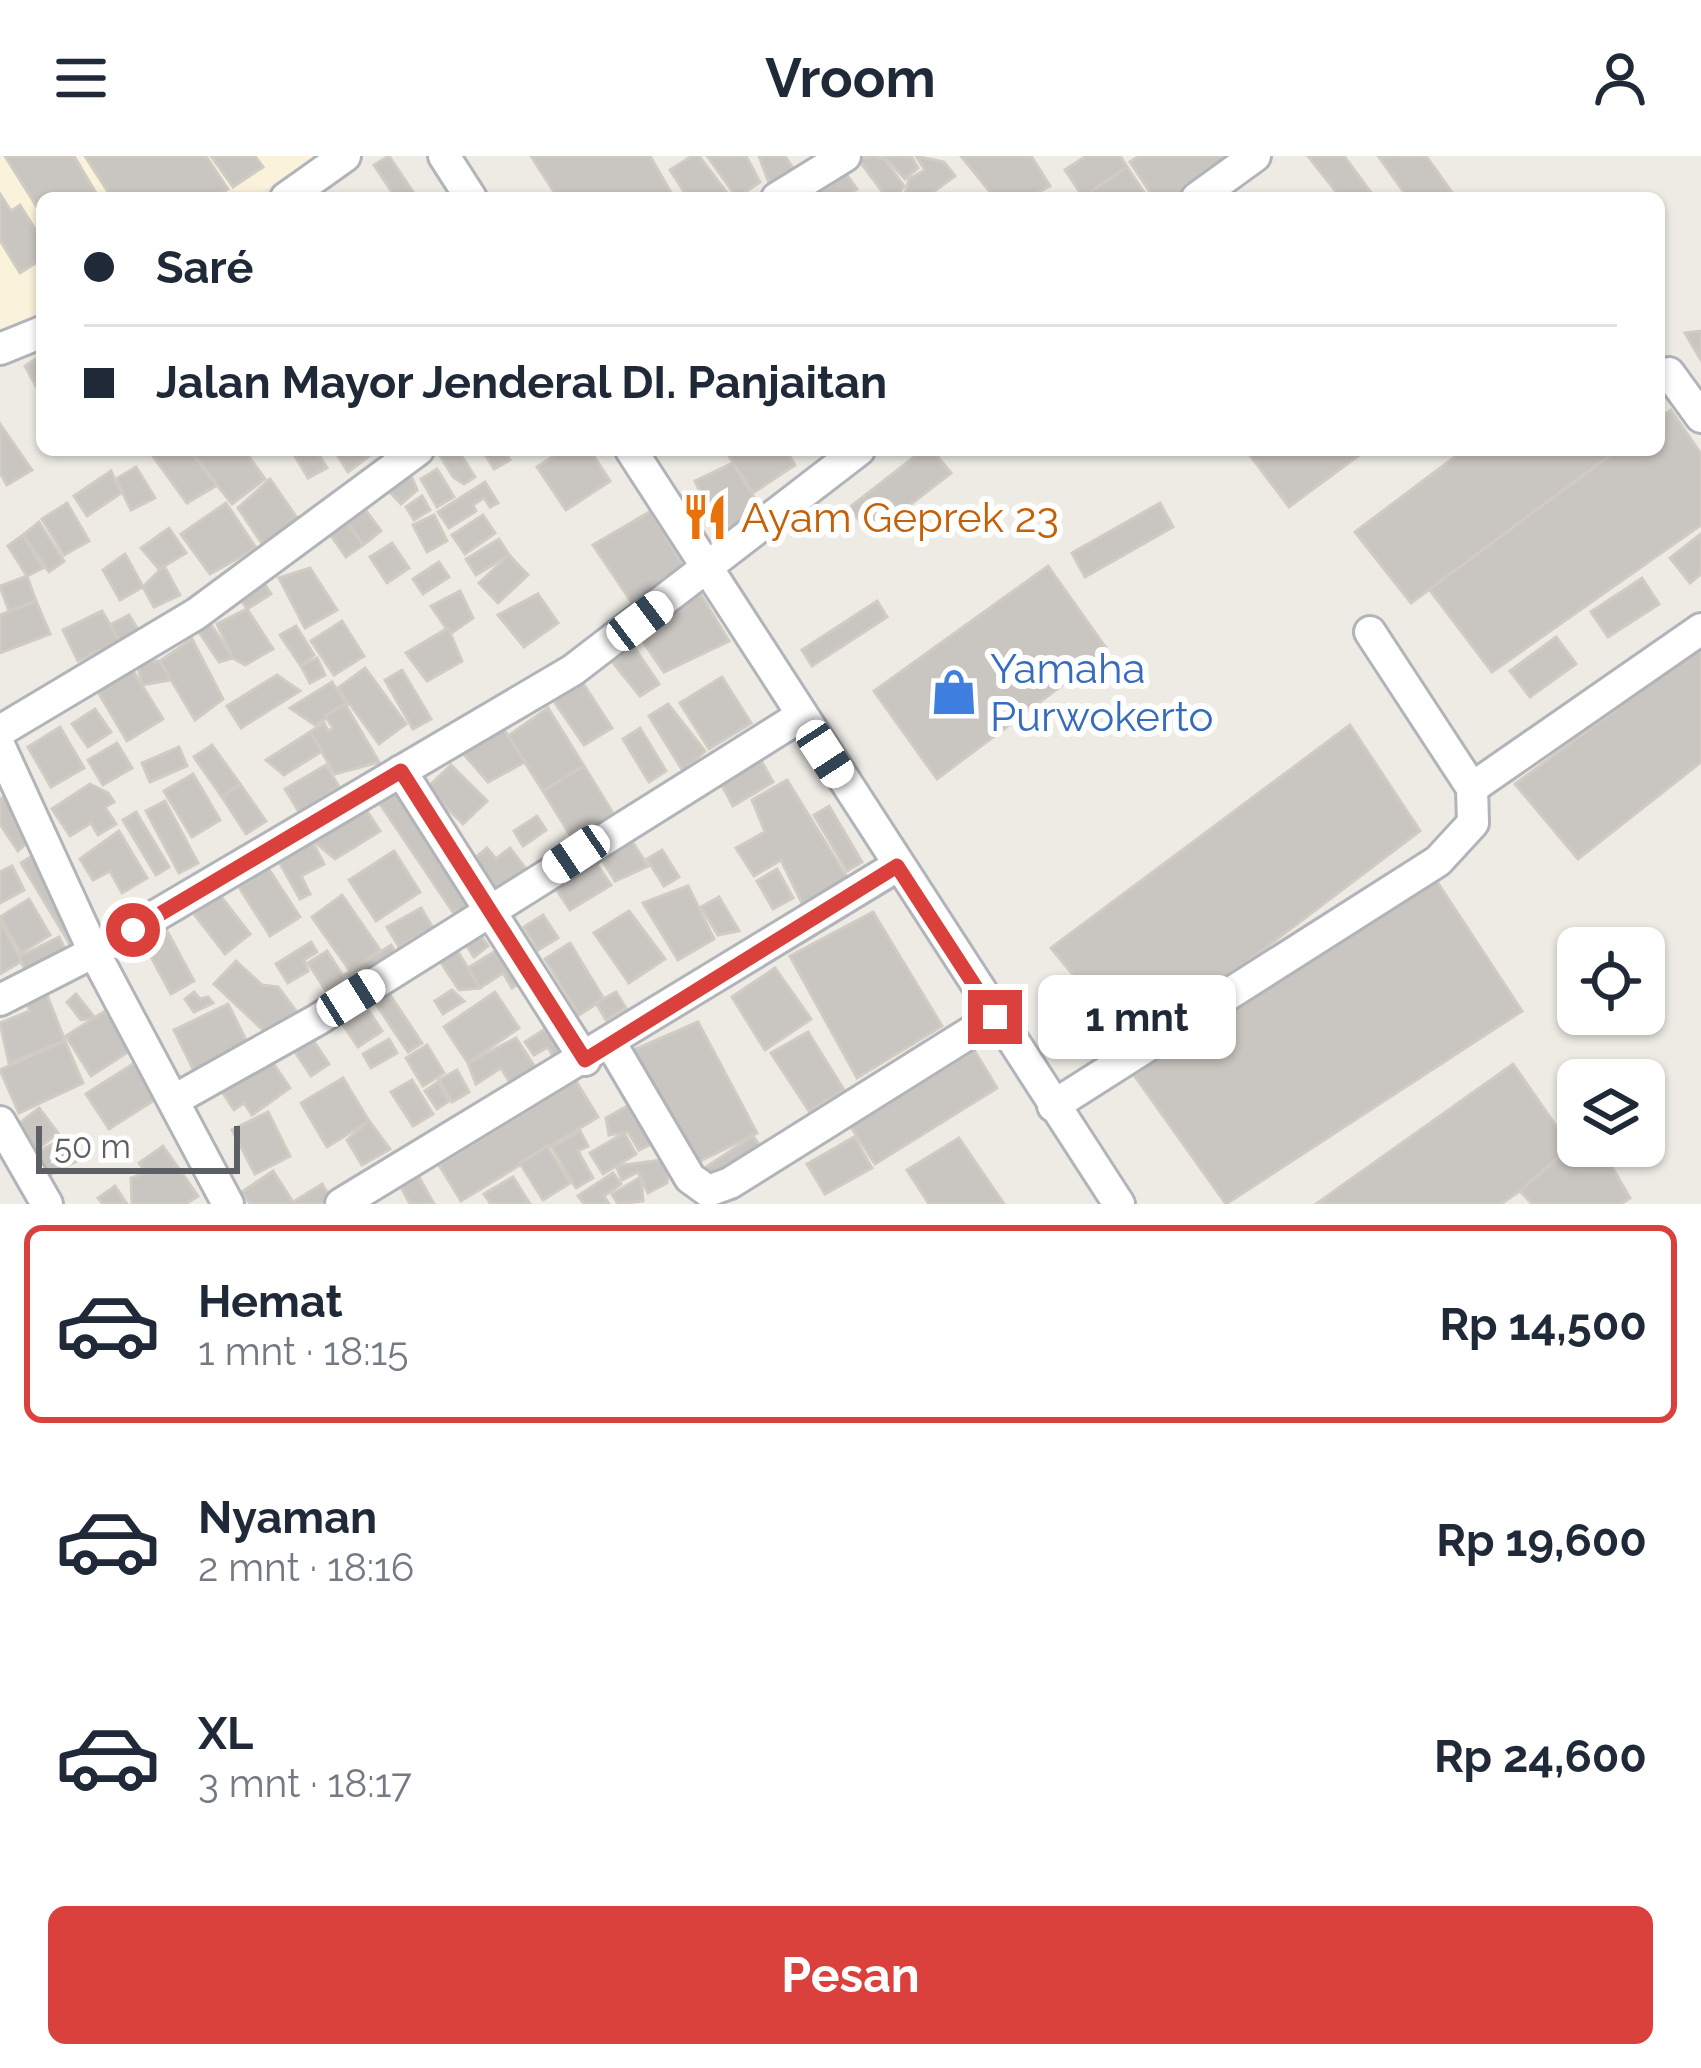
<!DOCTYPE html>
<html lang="id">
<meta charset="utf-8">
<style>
body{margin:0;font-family:Raleway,sans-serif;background:#f2f2f3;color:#1f2937;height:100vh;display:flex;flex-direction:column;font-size:45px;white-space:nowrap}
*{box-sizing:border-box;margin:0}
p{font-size:39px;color:#747a83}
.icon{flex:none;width:66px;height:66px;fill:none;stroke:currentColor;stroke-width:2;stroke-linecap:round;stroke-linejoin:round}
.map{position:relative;height:1048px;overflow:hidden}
.drawer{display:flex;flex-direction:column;background:#fff;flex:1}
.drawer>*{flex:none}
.banner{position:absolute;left:36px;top:36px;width:1629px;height:264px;border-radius:18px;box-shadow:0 3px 9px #0004;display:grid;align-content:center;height:264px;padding:0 48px;background:#fff}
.controls{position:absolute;left:1557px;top:771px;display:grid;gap:24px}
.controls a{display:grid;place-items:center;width:108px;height:108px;border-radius:18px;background:#fff;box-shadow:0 3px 9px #0004;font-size:60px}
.scale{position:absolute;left:36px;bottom:30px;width:204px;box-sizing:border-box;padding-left:12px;border:6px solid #5c5f63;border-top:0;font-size:33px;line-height:42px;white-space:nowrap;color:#5c5f63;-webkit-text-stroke:9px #fff;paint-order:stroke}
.end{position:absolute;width:54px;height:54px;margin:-27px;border:15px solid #db413c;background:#fff;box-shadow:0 0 0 6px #fff}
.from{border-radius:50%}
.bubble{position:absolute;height:84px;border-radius:18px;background:#fff;box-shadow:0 3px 9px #0004;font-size:39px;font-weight:700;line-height:84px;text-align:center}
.car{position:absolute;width:36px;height:72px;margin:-36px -18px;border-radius:15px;box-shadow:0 0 9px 3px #0007;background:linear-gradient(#fff 24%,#345 0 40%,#fff 0 76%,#345 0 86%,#fff 0)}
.banner b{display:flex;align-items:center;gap:42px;height:114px;font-size:45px}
.banner b+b{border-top:3px solid #e0e1e3}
.banner i{width:30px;height:30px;background:#1f2937}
ul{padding:21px 0 0;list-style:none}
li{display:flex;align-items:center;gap:36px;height:198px;margin:0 24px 18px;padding:0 24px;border:6px solid transparent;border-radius:18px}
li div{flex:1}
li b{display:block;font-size:45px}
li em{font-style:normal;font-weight:700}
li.active{border-color:#db413c}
li>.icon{width:108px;height:108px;stroke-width:1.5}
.primary-button{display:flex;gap:24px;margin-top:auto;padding:24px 48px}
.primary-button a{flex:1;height:138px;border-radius:18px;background:#db413c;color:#fff;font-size:48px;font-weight:700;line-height:138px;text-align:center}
header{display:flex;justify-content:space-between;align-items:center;height:156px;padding:0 48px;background:#fff;font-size:54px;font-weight:700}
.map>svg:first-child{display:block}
.commercial{fill:#fbf2db}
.building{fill:#c9c5c0;stroke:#d1ccc3;stroke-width:3}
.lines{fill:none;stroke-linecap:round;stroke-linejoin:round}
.minor-casing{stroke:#b1b4b8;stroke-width:36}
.minor{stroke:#fff;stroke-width:30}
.route{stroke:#db413c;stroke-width:15}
.labels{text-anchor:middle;stroke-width:12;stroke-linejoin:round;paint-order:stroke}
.food-label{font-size:42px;fill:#c56008;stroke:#fff;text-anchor:start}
.shop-label{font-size:42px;fill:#366cbe;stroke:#fff;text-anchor:start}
</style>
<header><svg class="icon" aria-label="menu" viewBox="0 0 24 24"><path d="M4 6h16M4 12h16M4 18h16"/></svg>Vroom<svg class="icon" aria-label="person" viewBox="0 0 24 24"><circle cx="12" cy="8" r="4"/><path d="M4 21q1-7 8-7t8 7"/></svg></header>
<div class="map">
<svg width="1701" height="1048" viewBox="0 0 1701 1048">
<rect width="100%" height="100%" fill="#edebe4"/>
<path class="commercial" d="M0,0H317L252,42H42V170L0,190Z"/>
<g class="building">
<path d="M5,0H74L99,42H42V59Z"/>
<path d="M85,0H206L228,33L213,42H112Z"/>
<path d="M211,0H255L263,11L233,31Z"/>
<path d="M389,0L417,42H396L374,9Z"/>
<path d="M531,0H650L674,42H558Z"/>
<path d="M692,0H699L731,42H688L670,14Z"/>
<path d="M746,0L760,26L737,42L708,1Z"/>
<path d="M759,0H785L795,15L769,27Z"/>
<path d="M833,0L857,33L850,37L852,42H825L806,15Z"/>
<path d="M874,0L884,3L904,30L896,42H887L858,3Z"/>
<path d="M884,0H911L918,12L905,23Z"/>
<path d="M916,0L944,6L955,20L925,42H904L909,23L925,14Z"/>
<path d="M961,0H1031L1050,30L1028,42H995Z"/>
<path d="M1086,0H1120L1127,11L1083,41L1065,14Z"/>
<path d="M1139,0H1230L1234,5L1178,42H1154L1130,6Z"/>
<path d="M1308,0H1344L1375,42H1341Z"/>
<path d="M1426,0L1456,42H1408L1379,1Z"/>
<path d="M1127,11L1145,38L1084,42L1083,41Z"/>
<path d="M0,38L11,55L20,49L42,84V103L20,117L0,84Z"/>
<path d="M1701,175V204L1685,177Z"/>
<path d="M42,199V241L25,210Z"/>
<path d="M1671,254L1701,298V369L1492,516L1429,433L1617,294H1659V263Z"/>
<path d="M0,268L32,314L7,329L0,317Z"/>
<path d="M189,294L217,329L187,347L150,296Z"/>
<path d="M244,294L265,323L232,348L191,296Z"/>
<path d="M306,294H316L327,312L308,322L295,300Z"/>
<path d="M334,294H377L348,316Z"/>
<path d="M446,294H458L475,321L464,328L453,321L439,298Z"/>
<path d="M504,294L510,304L494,313L483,295Z"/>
<path d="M563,294H590L610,325L566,354L537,311Z"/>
<path d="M725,294H786L795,309L753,337Z"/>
<path d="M923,294H932L951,317L871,379L849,352Z"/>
<path d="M1246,294H1366L1289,351Z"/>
<path d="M1464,294H1617L1411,447L1355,376Z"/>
<path d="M733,307L761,353L720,379L695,325Z"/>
<path d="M136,311L155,342L131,354L116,323Z"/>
<path d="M437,313L454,341L437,351L421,323Z"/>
<path d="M409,314L417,334L401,348L387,333Z"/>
<path d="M111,315L121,337L87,360L74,340Z"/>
<path d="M270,323L302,369L265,392L238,352Z"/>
<path d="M485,326L498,347L490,351L484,342L473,349L476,355L449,372L438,356Z"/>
<path d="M422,340L430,354L414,364L406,351Z"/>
<path d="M67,347L89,385L64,399L42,363Z"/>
<path d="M226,347L256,392L210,418L181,378Z"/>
<path d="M1160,347L1173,371L1085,421L1072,397Z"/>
<path d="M364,352L381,375L363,389L345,363Z"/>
<path d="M651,355L684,412L635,451L593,389Z"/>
<path d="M434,359L447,385L427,396L413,369Z"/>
<path d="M483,359L495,377L465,398L452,379Z"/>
<path d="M345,363L363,389L346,401L328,375Z"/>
<path d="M39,366L64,405L49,416L23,379Z"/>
<path d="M169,372L186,397L159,413L141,392Z"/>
<path d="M1701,378V418L1690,427L1670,402Z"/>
<path d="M23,379L43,412L27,420L8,390Z"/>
<path d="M499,383L509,399L476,419L466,403Z"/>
<path d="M392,387L409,412L387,427L370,401Z"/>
<path d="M125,398L143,431L120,444L103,414Z"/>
<path d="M509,399L528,419L498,447L479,427Z"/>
<path d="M439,406L449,421L423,438L413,423Z"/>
<path d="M164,410L180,439L154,451L143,431Z"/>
<path d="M1048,410L1108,495L937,623L874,535Z"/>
<path d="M310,412L337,454L305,472L279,422Z"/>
<path d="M27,420L36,445L9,455L0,430Z"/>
<path d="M1642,422L1659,448L1608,481L1591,456Z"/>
<path d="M262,424L271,438L247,453L233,431Z"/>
<path d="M698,434L729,485L664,516L634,473Z"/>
<path d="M460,435L473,462L450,478L431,450Z"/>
<path d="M538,438L558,467L524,491L498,459Z"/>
<path d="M36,445L50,478L0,497V459Z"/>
<path d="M877,445L887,461L812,510L802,494Z"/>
<path d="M247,453L273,493L245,509L233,502L217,468Z"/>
<path d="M102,455L124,493L107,504L100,494L78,505L63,474Z"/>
<path d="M129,459L139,475L124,493L110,469Z"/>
<path d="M208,464L233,502L219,506L197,473Z"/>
<path d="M342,465L364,500L334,519L311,485Z"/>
<path d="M296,470L314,499L301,510L280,479Z"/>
<path d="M448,472L462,505L427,525L406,497Z"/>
<path d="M1556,481L1576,508L1530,541L1510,515Z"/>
<path d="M192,483L223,543L195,564L160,505Z"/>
<path d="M632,488L659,528L640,540L610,503Z"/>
<path d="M1701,491V606L1578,703L1515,628Z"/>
<path d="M317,502L325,519L310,527L301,510Z"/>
<path d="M160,505L171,524L142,529L137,506Z"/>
<path d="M130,510L163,563L127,585L95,531Z"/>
<path d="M365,512L406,568L379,588L338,532Z"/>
<path d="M402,514L431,563L413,573L385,524Z"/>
<path d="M277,519L300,535L241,572L227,550Z"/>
<path d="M579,521L612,572L584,589L549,538Z"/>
<path d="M722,521L751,567L709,593L680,547Z"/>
<path d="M332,526L347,549L315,569L290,552Z"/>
<path d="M345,548L379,606L335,618L310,576L324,567L328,575L333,572L325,560Z"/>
<path d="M668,548L705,595L683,615L649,560Z"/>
<path d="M548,552L584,610L543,635L508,580Z"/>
<path d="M95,553L111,576L88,591L72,568Z"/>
<path d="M501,569L525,606L488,626L461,595Z"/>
<path d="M1350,569L1420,675L1133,892L1051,792Z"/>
<path d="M60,571L84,612L51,631L28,591Z"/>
<path d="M640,572L666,615L649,626L623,583Z"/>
<path d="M310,576L322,595L284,619L266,604Z"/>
<path d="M117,587L132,612L103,629L88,604Z"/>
<path d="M212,589L240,628L222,641L194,601Z"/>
<path d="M179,591L187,610L150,626L142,607Z"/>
<path d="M758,599L773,626L733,650L719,624Z"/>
<path d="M326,609L339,631L299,656L285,633Z"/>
<path d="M451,609L487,645L463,668L427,632Z"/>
<path d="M584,610L619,667L578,692L543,635Z"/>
<path d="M193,618L220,664L192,681L164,635Z"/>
<path d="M787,624L848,723L802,747L781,704L754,720L736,692L765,676L752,644Z"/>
<path d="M90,628L108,637L114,646L105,651L116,668L98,679L91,667L70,680L52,653Z"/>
<path d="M240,628L266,665L246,678L222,641Z"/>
<path d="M16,634L32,682L18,695L0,668V643Z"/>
<path d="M397,636L475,750L453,756L380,648Z"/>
<path d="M165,645L198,707L179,717L146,655Z"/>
<path d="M363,649L380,675L335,703L311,683Z"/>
<path d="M829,650L862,706L847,715L814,659Z"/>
<path d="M136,656L169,711L156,719L123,664Z"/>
<path d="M537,660L546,674L523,690L514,675Z"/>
<path d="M119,675L147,722L122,737L110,715L93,724L80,703Z"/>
<path d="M626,676L648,710L615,725L598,697Z"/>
<path d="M311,683L324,708L301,720L310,738L300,743L277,702Z"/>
<path d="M487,692L496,703L510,692L530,718L499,743L470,706Z"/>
<path d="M662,694L679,721L664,730L647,703Z"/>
<path d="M394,695L420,736L376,765L349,724Z"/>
<path d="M35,698L85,782L71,790L21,707Z"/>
<path d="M590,698L611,729L570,754L550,724Z"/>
<path d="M12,710L24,734L0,747V716Z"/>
<path d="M268,712L300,761L270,780L239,731Z"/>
<path d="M1428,712L1522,855L1226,1048L1134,919Z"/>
<path d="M777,713L793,742L773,753L757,725Z"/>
<path d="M688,730L714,783L678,804L643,747Z"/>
<path d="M219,738L250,778L225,798L194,758Z"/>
<path d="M342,739L380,794L350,815L312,761Z"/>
<path d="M719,741L739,775L718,779L701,751Z"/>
<path d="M29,743L50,779L21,797L0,761Z"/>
<path d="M421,752L433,772L399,791L387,771Z"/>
<path d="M629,755L665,803L629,827L594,777Z"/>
<path d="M873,756L942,870L857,922L790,800Z"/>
<path d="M543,759L558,782L538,794L524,771Z"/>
<path d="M0,766L22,805L0,818Z"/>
<path d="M477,774L488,790L474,801L463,784Z"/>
<path d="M167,775L194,825L171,838L144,788Z"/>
<path d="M59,781L67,797L27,818L19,801Z"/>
<path d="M311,786L317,796L304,804L308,815L288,827L276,808Z"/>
<path d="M570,787L604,843L579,859L545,803Z"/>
<path d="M391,789L399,801L354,832L345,819Z"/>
<path d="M455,791L468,812L480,832L459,834L438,802Z"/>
<path d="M502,791L523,825L512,832L503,817L480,832L468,812Z"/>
<path d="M327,795L347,826L328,838L308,807Z"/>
<path d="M236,805L262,829L278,831L300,860L264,875L214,828Z"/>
<path d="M775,812L811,863L765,894L732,841Z"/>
<path d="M452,834L464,845L443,858L435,845Z"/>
<path d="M194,836L200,843L208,841L213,847L194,856L185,843Z"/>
<path d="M388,836L422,887L408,896L374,845Z"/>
<path d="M495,836L519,872L468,907L444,871Z"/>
<path d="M616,836L626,852L606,864L596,847Z"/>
<path d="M76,838L95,862L81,864L67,846Z"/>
<path d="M47,839L65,885L9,907L0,867L30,855L27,848Z"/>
<path d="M363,846L382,875L358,891L339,863Z"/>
<path d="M228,848L249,890L195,917L174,874Z"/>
<path d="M105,855L131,894L91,920L66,880Z"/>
<path d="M698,866L757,977L698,1006L629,896Z"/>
<path d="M553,868L567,890L553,900L548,891L534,899L525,886Z"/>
<path d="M808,876L844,934L809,955L771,897Z"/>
<path d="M309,878L329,908L311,920L291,890Z"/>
<path d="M516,882L535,911L510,927L501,912L476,928L468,907Z"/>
<path d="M389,883L397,897L371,912L363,898Z"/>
<path d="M65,885L83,927L19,957L0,914Z"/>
<path d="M427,889L444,917L423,930L406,902Z"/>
<path d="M974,894L997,932L875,1008L851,971Z"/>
<path d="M269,901L290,932L252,959L244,947L234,954L221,934Z"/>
<path d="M139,904L162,939L109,973L86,938Z"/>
<path d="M1513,908L1575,997L1501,1048H1316Z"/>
<path d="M457,914L469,936L452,946L439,924Z"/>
<path d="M343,922L369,965L327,991L301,947Z"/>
<path d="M412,924L433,958L413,970L391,936Z"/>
<path d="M576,925L598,961L461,1045L439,1009Z"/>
<path d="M438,926L449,945L437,953L425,935Z"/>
<path d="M629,949L651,988L639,994L628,976L609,979L606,962Z"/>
<path d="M39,952L58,977L35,995L16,970Z"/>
<path d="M268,956L290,1000L255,1018L232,974Z"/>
<path d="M369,965L390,993L362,1009L347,984Z"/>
<path d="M580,975L588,990L578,995L593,1022L576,1032L552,991Z"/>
<path d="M624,977L636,998L603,1018L590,997Z"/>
<path d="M68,980L80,1003L48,1020L36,997Z"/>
<path d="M753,980L762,993L715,1023L700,1015Z"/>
<path d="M854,981L872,1012L825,1038L807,1008Z"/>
<path d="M959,982L1004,1048H929L907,1014Z"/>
<path d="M1578,984V990H1600L1630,1042L1621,1048H1532L1520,1035Z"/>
<path d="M163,990L198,1040L186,1048H132L131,1022L146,1017L139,1007Z"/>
<path d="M547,990L570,1027L543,1044L520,1007Z"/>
<path d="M661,1004L668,1014L667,1027L648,1037L638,1016L622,1024L616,1010Z"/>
<path d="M273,1015L293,1046L322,1028L331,1043L323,1048H250L242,1036Z"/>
<path d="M613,1017L621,1028L604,1040L609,1048H584L578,1040Z"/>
<path d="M419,1021L434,1048H410L401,1031Z"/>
<path d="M513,1021L530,1048H491L484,1038Z"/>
<path d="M641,1021L643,1045L618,1048L612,1038Z"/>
<path d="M115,1030L127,1048H103L98,1042Z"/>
</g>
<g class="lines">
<defs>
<g id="minor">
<path d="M444,0L471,42"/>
<path d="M286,42L345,0"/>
<path d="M777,42L845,0"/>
<path d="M1197,42L1255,0"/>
<path d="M0,193L42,176"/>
<path d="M1669,217L1701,261"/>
<path d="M631,294L1119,1048"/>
<path d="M0,575L196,458L418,294"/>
<path d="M0,591L94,796L228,1048"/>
<path d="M401,615L585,904"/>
<path d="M1472,632L1701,473"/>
<path d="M0,844L94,796L573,514L859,294"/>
<path d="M610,886L690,1022L708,1035L730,1027L995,861"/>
<path d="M176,943L317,864L801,560"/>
<path d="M1053,950L1438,705L1473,667L1472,632L1370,476"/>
<path d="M0,966L47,1048"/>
<path d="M341,1048L897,710"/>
</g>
</defs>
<use href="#minor" class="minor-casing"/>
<use href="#minor" class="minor"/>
</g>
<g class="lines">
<path class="route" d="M133,774L401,615L585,904L897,710L995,861"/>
</g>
<defs>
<symbol id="restaurant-bare" viewBox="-9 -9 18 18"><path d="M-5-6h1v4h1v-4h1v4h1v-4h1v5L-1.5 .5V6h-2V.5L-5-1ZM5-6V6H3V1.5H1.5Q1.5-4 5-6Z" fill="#e8710a" stroke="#fff" stroke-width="2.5" paint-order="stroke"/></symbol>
<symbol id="shop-bare" viewBox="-9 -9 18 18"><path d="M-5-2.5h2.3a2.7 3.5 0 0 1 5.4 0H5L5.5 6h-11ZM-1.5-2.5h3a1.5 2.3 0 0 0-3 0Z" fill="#3f7fe0" stroke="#fff" stroke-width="2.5" paint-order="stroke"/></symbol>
</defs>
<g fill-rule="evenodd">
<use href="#restaurant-bare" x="672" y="328" width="66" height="66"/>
<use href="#shop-bare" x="921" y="503" width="66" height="66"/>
</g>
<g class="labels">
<g class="food-label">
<text x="741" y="376">Ayam Geprek 23</text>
</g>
<g class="shop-label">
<text x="990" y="527">Yamaha<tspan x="990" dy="48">Purwokerto</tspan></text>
</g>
</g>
</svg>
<div class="controls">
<a><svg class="icon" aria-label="locate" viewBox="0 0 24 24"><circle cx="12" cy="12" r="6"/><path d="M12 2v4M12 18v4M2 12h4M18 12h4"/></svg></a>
<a><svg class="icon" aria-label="layers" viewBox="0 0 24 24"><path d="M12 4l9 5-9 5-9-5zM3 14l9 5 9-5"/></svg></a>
</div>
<div class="scale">50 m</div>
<i class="end from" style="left:133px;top:774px"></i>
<i class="end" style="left:995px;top:861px"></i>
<div class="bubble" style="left:1038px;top:819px;width:198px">1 mnt</div>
<i class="car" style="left:640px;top:465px;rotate:53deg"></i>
<i class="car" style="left:825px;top:598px;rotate:147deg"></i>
<i class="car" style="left:576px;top:698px;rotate:236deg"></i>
<i class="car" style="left:351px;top:842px;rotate:58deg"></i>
<div class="banner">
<b><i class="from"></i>Saré</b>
<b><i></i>Jalan Mayor Jenderal DI. Panjaitan</b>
</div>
</div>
<section class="drawer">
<ul>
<li class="active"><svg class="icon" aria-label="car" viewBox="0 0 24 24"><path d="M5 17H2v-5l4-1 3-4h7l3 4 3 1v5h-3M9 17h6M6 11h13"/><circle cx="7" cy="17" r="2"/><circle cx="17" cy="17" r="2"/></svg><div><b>Hemat</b><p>1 mnt · 18:15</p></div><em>Rp 14,500</em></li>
<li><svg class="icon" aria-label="car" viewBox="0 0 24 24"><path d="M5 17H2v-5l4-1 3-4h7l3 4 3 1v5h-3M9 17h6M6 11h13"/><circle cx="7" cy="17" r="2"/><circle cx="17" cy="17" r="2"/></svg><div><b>Nyaman</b><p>2 mnt · 18:16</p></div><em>Rp 19,600</em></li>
<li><svg class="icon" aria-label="car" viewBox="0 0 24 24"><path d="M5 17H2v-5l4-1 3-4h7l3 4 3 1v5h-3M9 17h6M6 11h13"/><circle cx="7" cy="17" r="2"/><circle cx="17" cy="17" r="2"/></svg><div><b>XL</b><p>3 mnt · 18:17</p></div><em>Rp 24,600</em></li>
</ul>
<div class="primary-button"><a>Pesan</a></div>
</section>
